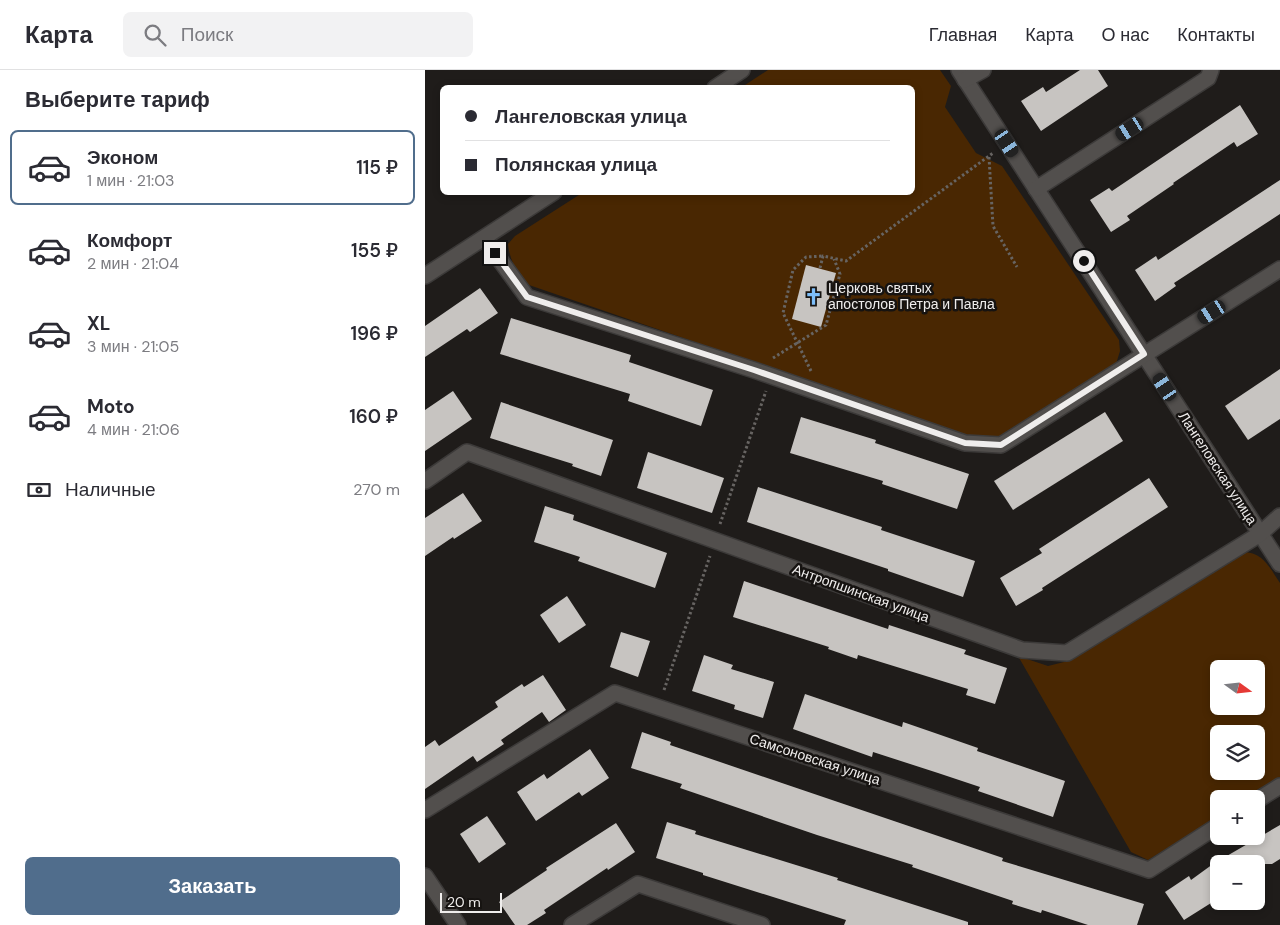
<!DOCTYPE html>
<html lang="ru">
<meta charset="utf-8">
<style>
body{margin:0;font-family:"DM Sans",sans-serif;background:#f2f2f3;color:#2b2b33;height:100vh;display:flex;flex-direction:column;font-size:19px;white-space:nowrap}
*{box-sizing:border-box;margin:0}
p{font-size:16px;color:#7c7c81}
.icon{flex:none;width:28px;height:28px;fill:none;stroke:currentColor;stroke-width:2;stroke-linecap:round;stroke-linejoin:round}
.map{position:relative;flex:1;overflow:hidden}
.drawer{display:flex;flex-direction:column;background:#fff;width:425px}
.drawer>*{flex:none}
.top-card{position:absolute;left:15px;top:15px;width:475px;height:110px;border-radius:8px;box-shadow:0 2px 8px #0003;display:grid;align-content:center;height:110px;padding:0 25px;background:#fff}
.needle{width:32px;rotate:105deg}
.tools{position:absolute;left:785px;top:590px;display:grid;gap:10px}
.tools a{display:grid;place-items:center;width:55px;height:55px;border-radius:8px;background:#fff;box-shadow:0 2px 8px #0003;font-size:25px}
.scale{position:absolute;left:15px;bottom:12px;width:62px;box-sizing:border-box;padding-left:5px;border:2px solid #efedec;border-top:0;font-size:14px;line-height:18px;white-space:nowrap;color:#efedec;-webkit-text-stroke:4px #161311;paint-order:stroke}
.end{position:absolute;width:22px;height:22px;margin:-11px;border:6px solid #efedec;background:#111;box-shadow:0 0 0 2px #111}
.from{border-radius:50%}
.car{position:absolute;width:15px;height:30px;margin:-15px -8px;border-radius:6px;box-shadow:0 0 4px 1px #0007;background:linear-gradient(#222 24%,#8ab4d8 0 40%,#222 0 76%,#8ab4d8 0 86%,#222 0)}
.top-card b{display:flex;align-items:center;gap:18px;height:48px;font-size:19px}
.top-card b+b{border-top:1px solid #e1e1e2}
.top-card i{width:12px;height:12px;background:#2b2b33}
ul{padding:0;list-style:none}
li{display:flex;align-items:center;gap:15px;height:75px;margin:0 10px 8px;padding:0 15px;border:2px solid transparent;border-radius:8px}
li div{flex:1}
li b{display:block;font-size:19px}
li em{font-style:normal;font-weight:600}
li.current{border-color:#506d8c}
li>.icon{width:45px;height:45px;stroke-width:1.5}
h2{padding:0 25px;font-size:22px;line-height:60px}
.pay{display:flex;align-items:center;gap:12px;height:55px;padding:0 25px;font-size:19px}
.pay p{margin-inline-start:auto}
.cta{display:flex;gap:10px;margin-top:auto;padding:10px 25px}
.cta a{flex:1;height:58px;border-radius:8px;background:#506d8c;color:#fff;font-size:20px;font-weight:600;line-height:58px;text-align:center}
header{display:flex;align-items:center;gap:30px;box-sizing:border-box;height:70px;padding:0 25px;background:#fff;border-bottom:1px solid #e1e1e2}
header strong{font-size:24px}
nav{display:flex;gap:28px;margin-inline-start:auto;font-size:18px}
.search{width:350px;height:45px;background:#f2f2f3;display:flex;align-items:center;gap:12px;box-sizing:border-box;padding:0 18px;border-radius:8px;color:#7c7c81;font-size:19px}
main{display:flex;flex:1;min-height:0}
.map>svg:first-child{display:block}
.green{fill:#492702;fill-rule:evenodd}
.building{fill:#c7c4c1}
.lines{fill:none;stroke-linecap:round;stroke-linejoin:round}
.minor-casing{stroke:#3c3a39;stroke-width:18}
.path{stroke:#676462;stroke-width:3;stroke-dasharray:2.5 2.5;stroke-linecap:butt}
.minor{stroke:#524f4d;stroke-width:15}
.route{stroke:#efedec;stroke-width:6}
.labels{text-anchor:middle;stroke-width:5;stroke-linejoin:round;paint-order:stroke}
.poi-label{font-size:14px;fill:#efedec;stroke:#161311;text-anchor:start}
.street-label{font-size:14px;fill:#efedec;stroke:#161311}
</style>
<header>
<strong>Карта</strong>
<div class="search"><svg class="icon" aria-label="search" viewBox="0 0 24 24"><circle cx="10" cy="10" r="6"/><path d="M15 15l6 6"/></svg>Поиск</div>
<nav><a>Главная</a><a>Карта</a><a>О нас</a><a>Контакты</a></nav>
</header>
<main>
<section class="drawer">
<h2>Выберите тариф</h2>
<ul>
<li class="current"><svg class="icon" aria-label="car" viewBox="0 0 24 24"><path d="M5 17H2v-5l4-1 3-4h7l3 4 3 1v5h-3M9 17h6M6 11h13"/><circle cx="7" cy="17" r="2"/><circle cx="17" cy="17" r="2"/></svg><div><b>Эконом</b><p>1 мин · 21:03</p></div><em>115 ₽</em></li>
<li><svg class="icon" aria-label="car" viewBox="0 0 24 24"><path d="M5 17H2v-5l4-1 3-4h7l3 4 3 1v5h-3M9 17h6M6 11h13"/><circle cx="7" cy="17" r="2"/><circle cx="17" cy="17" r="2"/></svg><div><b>Комфорт</b><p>2 мин · 21:04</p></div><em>155 ₽</em></li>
<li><svg class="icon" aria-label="car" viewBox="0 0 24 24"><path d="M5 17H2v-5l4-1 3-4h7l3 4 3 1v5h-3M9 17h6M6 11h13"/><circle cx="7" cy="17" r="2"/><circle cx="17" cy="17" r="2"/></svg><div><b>XL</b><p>3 мин · 21:05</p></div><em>196 ₽</em></li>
<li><svg class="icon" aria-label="car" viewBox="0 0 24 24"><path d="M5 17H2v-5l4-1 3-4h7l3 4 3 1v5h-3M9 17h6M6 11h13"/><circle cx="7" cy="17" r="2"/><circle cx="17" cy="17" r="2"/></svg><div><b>Moto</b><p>4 мин · 21:06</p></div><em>160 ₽</em></li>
</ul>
<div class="pay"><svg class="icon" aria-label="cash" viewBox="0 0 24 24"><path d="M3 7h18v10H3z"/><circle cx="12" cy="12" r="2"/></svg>Наличные<p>270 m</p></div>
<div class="cta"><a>Заказать</a></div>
</section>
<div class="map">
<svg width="855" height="855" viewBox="0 0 855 855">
<rect width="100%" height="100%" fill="#1f1c1a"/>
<g class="green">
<path d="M343,0H515L526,16L520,37L551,83L577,96L694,270L695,281L691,294L573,367L543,366L104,215C92,202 85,192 83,174L90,166L157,123L488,122V18L317,17Z"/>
<path d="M816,482C838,481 844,497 855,513V707L821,729H794V746L723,790L706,782L593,586L623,596L647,590ZM794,599H831V636H794ZM794,664H831V701H794Z"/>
</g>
<g class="building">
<path d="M655,0H673L683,16L616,61L596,31L618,17L621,22Z"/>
<path d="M815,35L833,64L812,77L809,72L748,113L749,114L702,146L705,150L686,162L665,130L684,118L687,121Z"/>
<path d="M855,110V144L749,213L751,216L730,231L710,200L731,186L733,190Z"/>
<path d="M381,195L411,203L396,257L367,249Z"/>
<path d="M55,218L73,243L45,262L42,259L0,287V256Z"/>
<path d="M86,248L206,285L204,292L288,320L276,356L203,331L205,324L75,284Z"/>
<path d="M855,299V349L823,370L800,336Z"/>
<path d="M28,321L47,349L0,381V340Z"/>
<path d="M76,332L188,370L176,406L147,396L148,394L65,368Z"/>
<path d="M680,342L698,371L588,440L569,411Z"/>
<path d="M376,347L451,370L450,373L544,404L532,439L457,414L458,411L365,383Z"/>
<path d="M223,382L299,408L287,443L212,418Z"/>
<path d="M724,408L743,437L617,518L618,520L591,536L575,508L617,483L614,479Z"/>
<path d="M333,417L457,457L456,460L550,491L538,527L463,501V499L322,452Z"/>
<path d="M38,423L57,451L29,469L28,467L0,486V448Z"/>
<path d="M120,436L149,445L148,450L242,483L230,518L153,491L155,487L109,472Z"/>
<path d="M319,511L463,559L464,555L541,580L539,584L582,598L570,634L541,625L543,619L433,585L432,589L403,579L404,577L308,547Z"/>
<path d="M142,526L161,555L134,573L115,545Z"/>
<path d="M196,562L225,571L213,607L185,597Z"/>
<path d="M279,585L308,595L306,599L349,612L338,648L309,639L310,635L267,621Z"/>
<path d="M118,605L141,640L124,652L117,642L76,670L79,674L52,692L48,686L0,719V677L10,670L14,676L73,637L70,632L97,614L99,617Z"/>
<path d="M380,624L477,657L478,652L507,662L553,678L552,681L640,711L628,747L553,721L555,717L513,703L448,682L447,687L368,659Z"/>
<path d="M217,662L246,672L245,675L578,788L577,791L719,834L712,855H663L617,840L616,843L587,834L588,831L487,797L488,795L392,765L255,718L257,714L206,698Z"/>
<path d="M165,679L184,708L157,726L154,722L111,751L92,722L119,704L122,709Z"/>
<path d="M62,746L81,774L54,793L35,764Z"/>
<path d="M242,752L271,761L270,764L413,808L412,810L543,852V855H419L421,850L278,805V803L231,788Z"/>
<path d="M191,753L210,782L183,800L182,798L119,840L121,843L102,855H90L74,832L122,800L121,798Z"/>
<path d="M855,755V789L847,794H794V828L759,850L740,822L764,806L766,810L788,794Z"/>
</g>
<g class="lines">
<defs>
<g id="minor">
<path d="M534,0L855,494"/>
<path d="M540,10L558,0"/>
<path d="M290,18L317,0"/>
<path d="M611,119L783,8L786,0"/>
<path d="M59,168L102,227L329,300L540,373L576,375L855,199"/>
<path d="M0,206L129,122"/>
<path d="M0,411L42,382L597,580L642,583L835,464L855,446"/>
<path d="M831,731L855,716"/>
<path d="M0,740L190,623L724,800L794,755"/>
<path d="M0,806L33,855"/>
<path d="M147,855L213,814L337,855"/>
</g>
</defs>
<use href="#minor" class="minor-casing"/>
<g class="path">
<path d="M564,87L568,156L592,197"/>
<path d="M395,198L398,186L421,191L568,83"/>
<path d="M348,288L401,255L415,204L409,189"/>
<path d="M386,301L358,243L368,200L381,187L398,186"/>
<path d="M295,454L341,321"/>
<path d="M239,620L285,486"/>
</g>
<use href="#minor" class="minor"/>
</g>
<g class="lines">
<path class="route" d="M70,183L102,227L329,300L540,373L576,375L719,284L659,191"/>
</g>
<defs>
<symbol id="church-bare" viewBox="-9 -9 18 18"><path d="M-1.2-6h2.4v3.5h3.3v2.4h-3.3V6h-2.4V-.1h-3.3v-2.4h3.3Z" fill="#7dbef9" stroke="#161311" stroke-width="2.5" paint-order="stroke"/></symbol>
</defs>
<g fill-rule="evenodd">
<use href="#church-bare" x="376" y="214" width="25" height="25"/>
</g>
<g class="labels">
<g class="poi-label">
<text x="403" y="223">Церковь святых<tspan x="403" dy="16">апостолов Петра и Павла</tspan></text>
</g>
<g class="street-label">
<text transform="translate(793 398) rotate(57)" y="5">Лангеловская улица</text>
<text transform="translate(436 523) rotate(20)" y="5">Антропшинская улица</text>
<text transform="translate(390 689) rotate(18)" y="5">Самсоновская улица</text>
</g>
</g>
</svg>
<div class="tools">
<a><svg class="needle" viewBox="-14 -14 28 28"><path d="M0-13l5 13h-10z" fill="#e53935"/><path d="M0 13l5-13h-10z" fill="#7c7c81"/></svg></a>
<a><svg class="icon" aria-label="layers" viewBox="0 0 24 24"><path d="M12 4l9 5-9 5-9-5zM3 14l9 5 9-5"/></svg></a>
<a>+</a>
<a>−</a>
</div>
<div class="scale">20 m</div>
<i class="end from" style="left:659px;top:191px"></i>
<i class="end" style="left:70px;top:183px"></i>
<i class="car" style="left:705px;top:59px;rotate:237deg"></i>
<i class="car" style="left:582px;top:73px;rotate:147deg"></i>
<i class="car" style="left:787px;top:242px;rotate:238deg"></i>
<i class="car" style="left:740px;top:317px;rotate:327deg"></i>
<div class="top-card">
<b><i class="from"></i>Лангеловская улица</b>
<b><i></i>Полянская улица</b>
</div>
</div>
</main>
